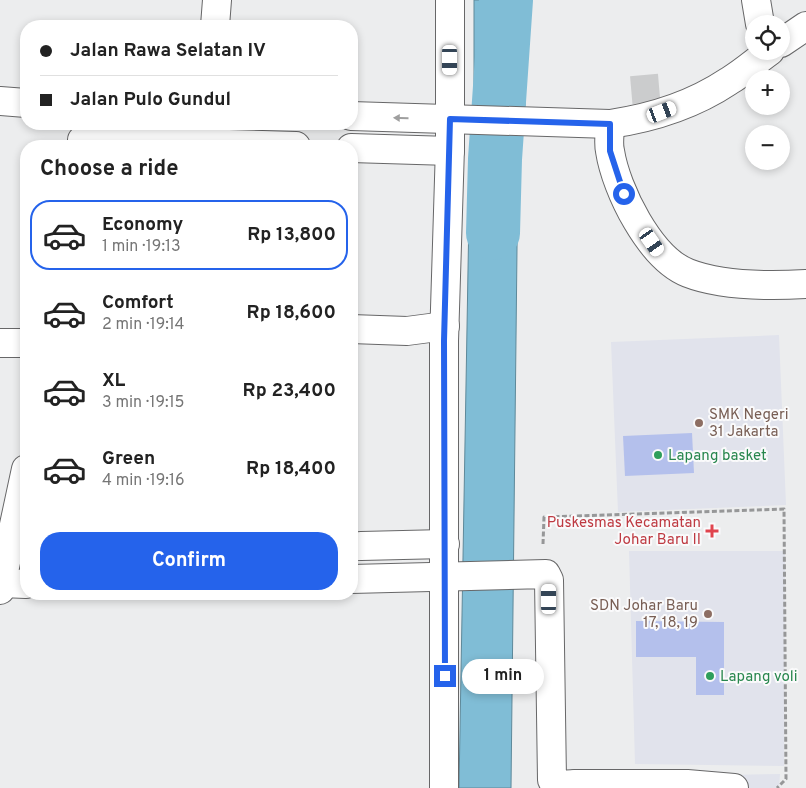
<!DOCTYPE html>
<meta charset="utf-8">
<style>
body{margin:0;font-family:Overpass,sans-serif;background:#f2f2f2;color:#222;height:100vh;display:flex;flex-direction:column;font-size:19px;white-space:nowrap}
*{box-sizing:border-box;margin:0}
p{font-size:16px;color:#767676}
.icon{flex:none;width:28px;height:28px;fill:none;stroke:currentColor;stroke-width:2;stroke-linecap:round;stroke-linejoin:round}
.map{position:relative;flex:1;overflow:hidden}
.drawer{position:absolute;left:20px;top:140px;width:338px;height:460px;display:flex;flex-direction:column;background:#fff;border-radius:20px;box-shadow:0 2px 8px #0003}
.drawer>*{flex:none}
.hud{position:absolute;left:20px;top:20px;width:338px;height:110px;border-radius:20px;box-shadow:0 2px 8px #0003;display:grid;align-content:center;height:110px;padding:0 20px;background:#fff}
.buttons{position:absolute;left:745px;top:15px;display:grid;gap:10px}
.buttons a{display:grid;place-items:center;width:45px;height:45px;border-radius:50%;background:#fff;box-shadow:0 2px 8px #0003;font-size:25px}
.end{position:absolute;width:22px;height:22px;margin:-11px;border:6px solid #2563eb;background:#fff;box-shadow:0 0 0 2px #fff}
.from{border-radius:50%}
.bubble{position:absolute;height:35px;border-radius:18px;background:#fff;box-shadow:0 2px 8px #0003;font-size:16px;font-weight:700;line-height:35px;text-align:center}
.car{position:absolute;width:15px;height:30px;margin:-15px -8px;border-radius:6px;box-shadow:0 0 4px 1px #0007;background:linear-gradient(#fff 24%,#345 0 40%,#fff 0 76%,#345 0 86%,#fff 0)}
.hud b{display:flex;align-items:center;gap:18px;height:48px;font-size:19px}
.hud b+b{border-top:1px solid #e0e0e0}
.hud i{width:12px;height:12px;background:#222}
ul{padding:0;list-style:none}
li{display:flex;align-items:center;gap:15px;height:70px;margin:0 10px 8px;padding:0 10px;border:2px solid transparent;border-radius:20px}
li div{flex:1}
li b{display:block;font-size:19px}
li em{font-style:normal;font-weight:700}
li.selected{border-color:#2563eb}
li>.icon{width:45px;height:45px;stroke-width:1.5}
h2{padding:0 20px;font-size:22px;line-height:60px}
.button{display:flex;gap:10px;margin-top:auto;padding:10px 20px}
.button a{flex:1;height:58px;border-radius:20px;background:#2563eb;color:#fff;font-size:20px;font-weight:700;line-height:58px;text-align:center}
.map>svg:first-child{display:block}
.built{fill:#e1e3ec}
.green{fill:#b4c0ec}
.water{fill:#80bdd6;stroke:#5e899a}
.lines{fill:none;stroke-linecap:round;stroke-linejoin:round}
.river{stroke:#80bdd6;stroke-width:54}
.minor-tunnel{stroke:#cbcccd;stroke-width:28;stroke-dasharray:28 14;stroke-linecap:butt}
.minor-casing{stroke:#676768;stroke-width:30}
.path{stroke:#969798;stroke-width:3;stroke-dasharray:5 2.5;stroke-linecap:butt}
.minor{stroke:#fff;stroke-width:28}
.oneway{fill:#9f9f9f}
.route{stroke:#2563eb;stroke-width:6}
.education-dot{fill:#8d6e63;stroke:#fafafb;stroke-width:2}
.leisure-dot{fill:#2e9e5b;stroke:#fafafb;stroke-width:2}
.health-dot{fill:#e0444e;stroke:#fafafb;stroke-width:2}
.labels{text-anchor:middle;stroke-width:4;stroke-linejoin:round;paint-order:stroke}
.education-label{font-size:15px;fill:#785e54;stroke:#fafafb;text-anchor:start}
.leisure-label{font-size:15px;fill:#27864d;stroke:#fafafb;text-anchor:start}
.health-label{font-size:15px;fill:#be3a42;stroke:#fafafb;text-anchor:end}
</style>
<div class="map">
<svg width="806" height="788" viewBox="0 0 806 788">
<rect width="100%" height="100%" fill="#ecedee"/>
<g class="built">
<path d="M779,335L786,505L618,512L611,342Z"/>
<path d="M629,551H785L784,766L635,764Z"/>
<path d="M780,774L779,788H627V777Z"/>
</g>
<g class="green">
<path d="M692,433L694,473L625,476L623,436Z"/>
<path d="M636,621L724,622V695H696V657H636Z"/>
</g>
<g class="water">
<path d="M474,0H526L525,106L498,105L474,107Z"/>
<path d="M470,155L495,159H518L511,788H459Z"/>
</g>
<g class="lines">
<path class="river" d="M493,233L495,159L506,0"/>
<path class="minor-tunnel" d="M644,75L647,110"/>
<defs>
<g id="minor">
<path d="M756,0L760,24"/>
<path d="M215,26L217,0"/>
<path d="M781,43L806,26"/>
<path d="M0,101L26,103"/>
<path d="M351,116L610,124C652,118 693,105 729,81C744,72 756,61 770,51"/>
<path d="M610,124C610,133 608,143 610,151C616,190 650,258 688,273C721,286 771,286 806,284"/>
<path d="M82,140L296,146"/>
<path d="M351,148L450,151"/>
<path d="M351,329L407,331L445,326"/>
<path d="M0,343H26"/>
<path d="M361,546L445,544"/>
<path d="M351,579L546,574L549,580L552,780L558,785L576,784L577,788"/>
<path d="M2,583L26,584"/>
<path d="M0,590L26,469"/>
<path d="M576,784H687L734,788"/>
<path d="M444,788V341L450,147V0"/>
</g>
</defs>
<use href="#minor" class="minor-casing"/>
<path class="path" d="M543,544L544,517L784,509L786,779L777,788"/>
<use href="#minor" class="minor"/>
</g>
<defs><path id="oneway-solid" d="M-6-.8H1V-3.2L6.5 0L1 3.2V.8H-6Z" transform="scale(1.25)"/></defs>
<use class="oneway" href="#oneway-solid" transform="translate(401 118) rotate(-179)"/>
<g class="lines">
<path class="route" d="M445,676L444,341L450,119L610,124V151L624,194"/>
</g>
<g class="education-dot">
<circle cx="699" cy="423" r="5"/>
<circle cx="708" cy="614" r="5"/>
</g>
<g class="leisure-dot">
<circle cx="658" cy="455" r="5"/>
<circle cx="710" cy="676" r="5"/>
</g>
<path class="health-dot" d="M709.5 523.5h5v5h5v5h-5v5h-5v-5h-5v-5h5z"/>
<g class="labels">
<g class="education-label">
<text x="709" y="419">SMK Negeri<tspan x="709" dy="17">31 Jakarta</tspan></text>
<text x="698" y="610" text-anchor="end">SDN Johar Baru<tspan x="698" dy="17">17, 18, 19</tspan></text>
</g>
<g class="leisure-label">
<text x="668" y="460">Lapang basket</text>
<text x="720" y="681">Lapang voli</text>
</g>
<g class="health-label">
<text x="701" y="527">Puskesmas Kecamatan<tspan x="701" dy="17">Johar Baru II</tspan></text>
</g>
</g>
</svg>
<div class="buttons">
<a><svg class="icon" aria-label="locate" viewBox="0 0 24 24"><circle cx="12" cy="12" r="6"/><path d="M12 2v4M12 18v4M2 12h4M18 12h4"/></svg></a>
<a>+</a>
<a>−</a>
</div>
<i class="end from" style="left:624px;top:194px"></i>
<i class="end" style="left:445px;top:676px"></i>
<div class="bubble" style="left:462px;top:659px;width:82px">1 min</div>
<i class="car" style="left:450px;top:60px;rotate:180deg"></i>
<i class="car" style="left:662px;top:112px;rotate:69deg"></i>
<i class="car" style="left:652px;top:242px;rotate:145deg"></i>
<i class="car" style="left:549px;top:599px;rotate:0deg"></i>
<div class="hud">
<b><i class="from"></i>Jalan Rawa Selatan IV</b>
<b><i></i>Jalan Pulo Gundul</b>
</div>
<section class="drawer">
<h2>Choose a ride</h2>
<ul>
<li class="selected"><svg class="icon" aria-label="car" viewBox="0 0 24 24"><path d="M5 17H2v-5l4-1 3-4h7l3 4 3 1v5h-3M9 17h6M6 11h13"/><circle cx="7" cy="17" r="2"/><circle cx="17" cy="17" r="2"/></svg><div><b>Economy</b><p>1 min · 19:13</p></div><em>Rp 13,800</em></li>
<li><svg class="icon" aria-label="car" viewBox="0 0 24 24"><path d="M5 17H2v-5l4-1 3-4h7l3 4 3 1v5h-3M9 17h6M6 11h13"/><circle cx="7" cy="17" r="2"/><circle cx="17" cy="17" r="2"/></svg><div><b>Comfort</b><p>2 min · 19:14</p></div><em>Rp 18,600</em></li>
<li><svg class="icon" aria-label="car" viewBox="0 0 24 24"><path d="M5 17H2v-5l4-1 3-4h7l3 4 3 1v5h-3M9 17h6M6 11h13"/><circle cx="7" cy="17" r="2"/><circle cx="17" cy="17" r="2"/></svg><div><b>XL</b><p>3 min · 19:15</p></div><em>Rp 23,400</em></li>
<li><svg class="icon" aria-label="car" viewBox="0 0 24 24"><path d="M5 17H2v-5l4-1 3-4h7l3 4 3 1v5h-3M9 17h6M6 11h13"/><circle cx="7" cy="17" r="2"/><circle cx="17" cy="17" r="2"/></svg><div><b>Green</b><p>4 min · 19:16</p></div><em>Rp 18,400</em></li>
</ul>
<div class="button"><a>Confirm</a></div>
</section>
</div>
